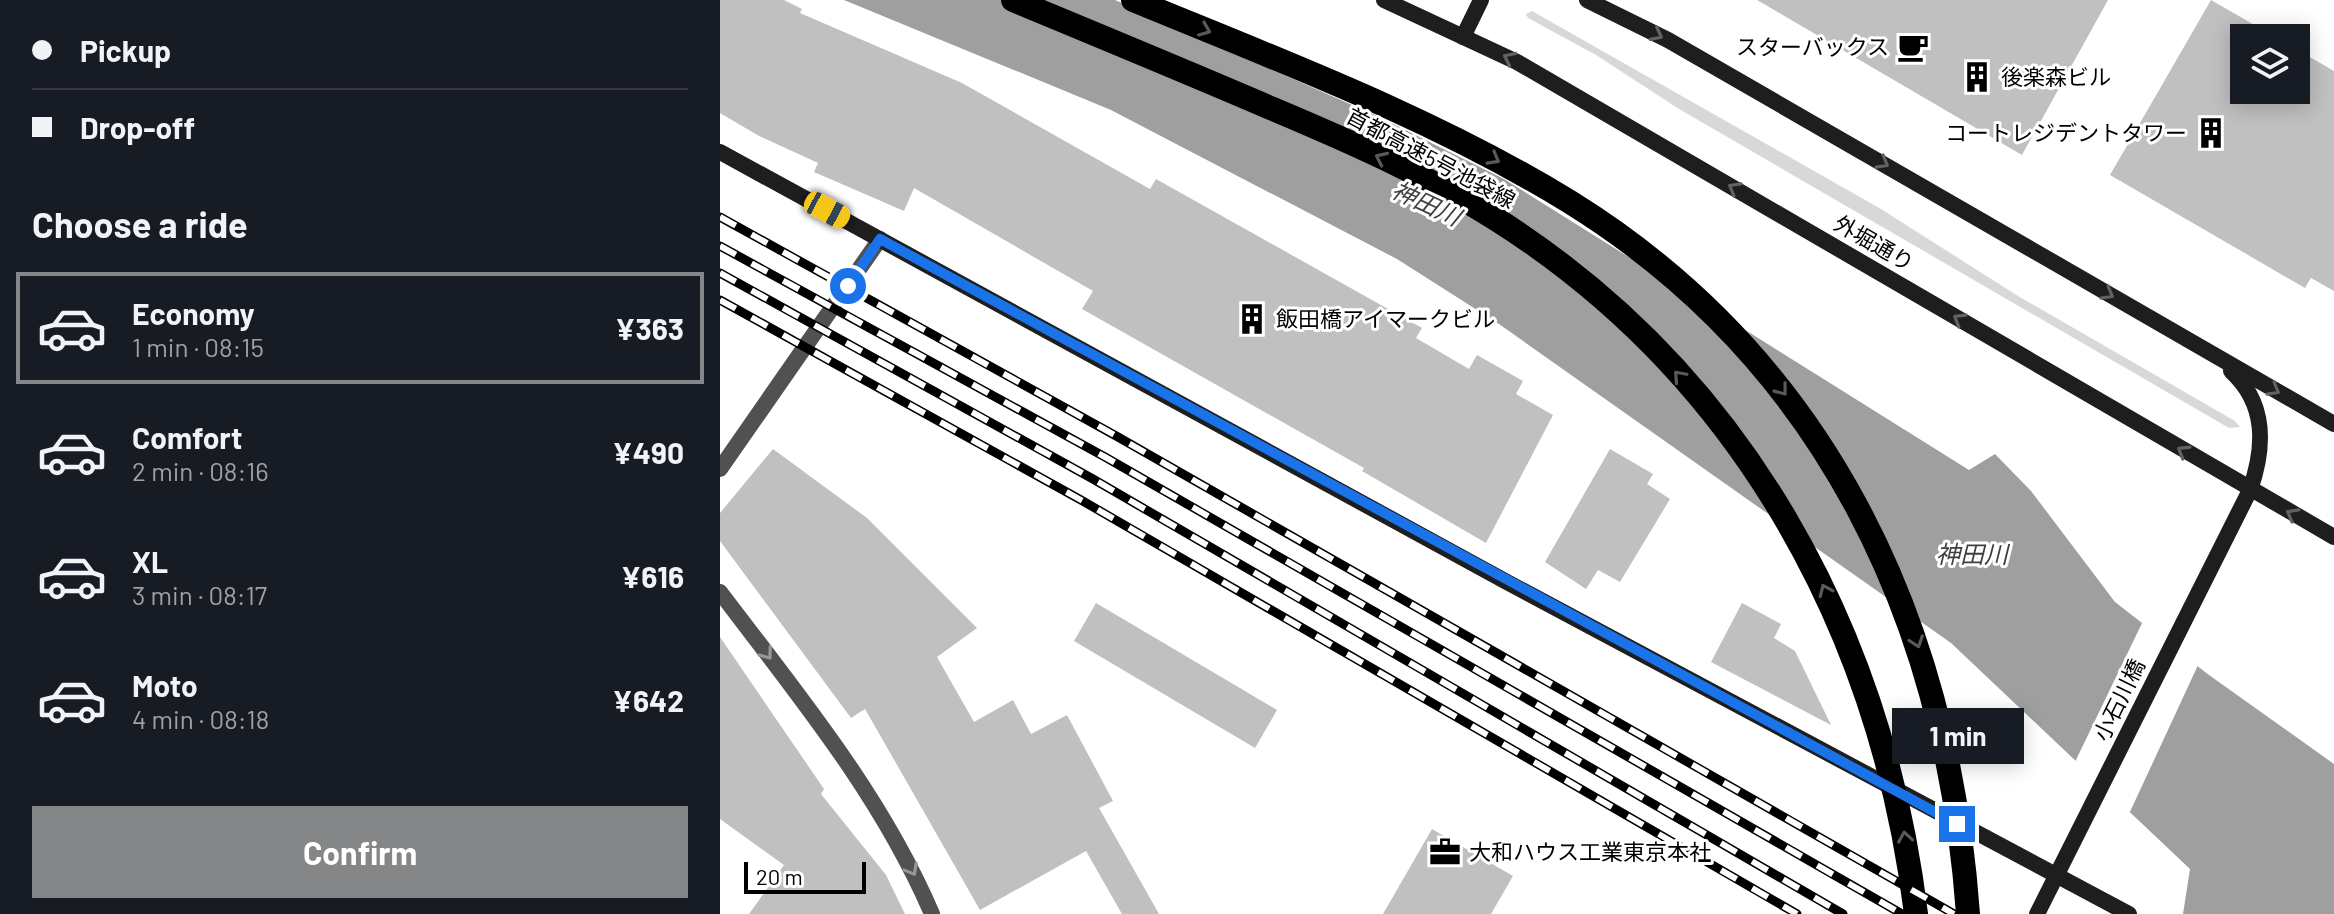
<!DOCTYPE html>
<meta charset="utf-8">
<style>
body{margin:0;font-family:Barlow,"Noto Sans JP",sans-serif;background:#20242c;color:#f1f3f6;height:100vh;display:flex;flex-direction:column;font-size:30px;white-space:nowrap}
*{box-sizing:border-box;margin:0}
p{font-size:26px;color:#9ea1a6}
.icon{flex:none;width:44px;height:44px;fill:none;stroke:currentColor;stroke-width:2;stroke-linecap:round;stroke-linejoin:round}
.map{position:relative;flex:1;overflow:hidden}
.sheet{display:flex;flex-direction:column;background:#171b24;width:720px}
.sheet>*{flex:none}
.guide{display:grid;align-content:center;height:176px;padding:0 32px;background:#171b24}
.controls{position:absolute;left:1510px;top:24px;display:grid;gap:16px}
.controls a{display:grid;place-items:center;width:80px;height:80px;border-radius:0px;background:#171b24;box-shadow:0 4px 20px #0003;font-size:40px}
.scale{position:absolute;left:24px;bottom:20px;width:122px;box-sizing:border-box;padding-left:8px;border:4px solid #000;border-top:0;font-size:22px;line-height:28px;white-space:nowrap;color:#000;-webkit-text-stroke:6px #fff;paint-order:stroke}
.end{position:absolute;width:36px;height:36px;margin:-18px;border:10px solid #1a73e8;background:#fff;box-shadow:0 0 0 4px #fff}
.from{border-radius:50%}
.bubble{position:absolute;height:56px;border-radius:0px;background:#171b24;box-shadow:0 4px 20px #0003;font-size:26px;font-weight:700;line-height:56px;text-align:center}
.car{position:absolute;width:24px;height:48px;margin:-24px -12px;border-radius:10px;box-shadow:0 0 6px 2px #0007;background:linear-gradient(#f5c518 24%,#345 0 40%,#f5c518 0 76%,#345 0 86%,#f5c518 0)}
.guide b{display:flex;align-items:center;gap:28px;height:76px;font-size:30px}
.guide b+b{border-top:2px solid #363941}
.guide i{width:20px;height:20px;background:#f1f3f6}
ul{padding:0;list-style:none}
li{display:flex;align-items:center;gap:24px;height:112px;margin:0 16px 12px;padding:0 16px;border:4px solid transparent;border-radius:0px}
li div{flex:1}
li b{display:block;font-size:30px}
li em{font-style:normal;font-weight:700}
li.on{border-color:#858687}
li>.icon{width:72px;height:72px;stroke-width:1.5}
h2{padding:0 32px;font-size:36px;line-height:96px}
.cta{display:flex;gap:16px;margin-top:auto;padding:16px 32px}
.cta a{flex:1;height:92px;border-radius:0px;background:#858687;color:#fff;font-size:32px;font-weight:700;line-height:92px;text-align:center}
main{display:flex;flex:1;min-height:0}
.map>svg:first-child{display:block}
.green{fill:#d8d8d8}
.water{fill:#9f9f9f}
.pier{fill:#fff}
.building{fill:#c0c0c0}
.lines{fill:none;stroke-linecap:round;stroke-linejoin:round}
.street{stroke:#515151;stroke-width:16}
.secondary{stroke:#1e1e1e;stroke-width:16}
.highway{stroke:#000;stroke-width:24}
.rail-casing{stroke:#000;stroke-width:9}
.rail{stroke:#fff;stroke-width:6;stroke-dasharray:18;stroke-linecap:butt}
.oneway{stroke:#595959}
.oneway2{stroke:#626262}
.oneway3{stroke:#979797}
.route{stroke:#1a73e8;stroke-width:10}
.labels{text-anchor:middle;stroke-width:6;stroke-linejoin:round;paint-order:stroke}
.poi-label{font-size:22px;fill:#000;stroke:#fff;text-anchor:start}
.street-label{font-size:22px;fill:#000;stroke:#fff}
.water-label{font-size:24px;font-style:italic;fill:#404040;stroke:#fff}
</style>
<main>
<section class="sheet">
<div class="guide">
<b><i class="from"></i>Pickup</b>
<b><i></i>Drop-off</b>
</div>
<h2>Choose a ride</h2>
<ul>
<li class="on"><svg class="icon" aria-label="car" viewBox="0 0 24 24"><path d="M5 17H2v-5l4-1 3-4h7l3 4 3 1v5h-3M9 17h6M6 11h13"/><circle cx="7" cy="17" r="2"/><circle cx="17" cy="17" r="2"/></svg><div><b>Economy</b><p>1 min · 08:15</p></div><em>¥363</em></li>
<li><svg class="icon" aria-label="car" viewBox="0 0 24 24"><path d="M5 17H2v-5l4-1 3-4h7l3 4 3 1v5h-3M9 17h6M6 11h13"/><circle cx="7" cy="17" r="2"/><circle cx="17" cy="17" r="2"/></svg><div><b>Comfort</b><p>2 min · 08:16</p></div><em>¥490</em></li>
<li><svg class="icon" aria-label="car" viewBox="0 0 24 24"><path d="M5 17H2v-5l4-1 3-4h7l3 4 3 1v5h-3M9 17h6M6 11h13"/><circle cx="7" cy="17" r="2"/><circle cx="17" cy="17" r="2"/></svg><div><b>XL</b><p>3 min · 08:17</p></div><em>¥616</em></li>
<li><svg class="icon" aria-label="car" viewBox="0 0 24 24"><path d="M5 17H2v-5l4-1 3-4h7l3 4 3 1v5h-3M9 17h6M6 11h13"/><circle cx="7" cy="17" r="2"/><circle cx="17" cy="17" r="2"/></svg><div><b>Moto</b><p>4 min · 08:18</p></div><em>¥642</em></li>
</ul>
<div class="cta"><a>Confirm</a></div>
</section>
<div class="map">
<svg width="1614" height="914" viewBox="0 0 1614 914">
<rect width="100%" height="100%" fill="#fff"/>
<path class="green" d="M812,11L1161,209L1298,296L1515,421L1520,427L1509,428L959,109L876,55L808,18L806,14Z"/>
<path class="water" d="M124,0H395L657,116L784,179L1249,470L1275,454L1311,491L1395,602L1489,675L1614,764V914H1463L1470,869L1231,643L779,324L677,259L391,110Z"/>
<path class="pier" d="M1424,619L1479,663L1409,814L1354,764Z"/>
<g class="building">
<path d="M0,0H64L82,9L80,13L242,83L430,189L436,179L702,328L696,338L749,369L757,355L803,381L796,394L833,415L766,543L642,471L644,468L362,309L373,291L194,188L184,211L94,172L98,163L39,136L0,113Z"/>
<path d="M1037,0H1388L1302,155Z"/>
<path d="M1491,0L1557,38H1524V90H1576V49L1614,71V291L1591,278L1585,288L1390,175Z"/>
<path d="M53,449L147,518L257,628L217,657L254,722L293,700L311,734L347,715L393,801L379,808L439,914H402L366,851L260,910L145,709L131,718L0,541V513Z"/>
<path d="M890,449L933,474L927,484L950,499L900,582L878,570L866,589L825,562Z"/>
<path d="M376,603L557,710L535,748L354,641Z"/>
<path d="M1022,603L1061,624L1054,638L1075,651L1111,725L991,662Z"/>
<path d="M0,637L104,789L101,794L166,875L185,914H29L64,865L0,819Z"/>
<path d="M712,829L793,876L771,914H663Z"/>
</g>
<g class="lines">
<g class="street">
<path d="M0,469L160,239"/>
<path d="M0,592C78,695 161,795 212,914"/>
</g>
<g class="secondary">
<path d="M664,0L797,62L1614,537"/>
<path d="M867,0L948,40L1614,424"/>
<path d="M743,37L761,0"/>
<path d="M0,152L785,581L1409,914"/>
<path d="M1317,914L1530,490C1545,447 1547,404 1511,371"/>
</g>
<g class="highway">
<path d="M293,0C380,36 467,72 553,109C629,141 706,175 776,219C1022,375 1161,629 1196,914"/>
<path d="M413,0C561,61 713,118 850,202C1106,361 1227,620 1248,914"/>
</g>
<defs>
<g id="rail">
<path d="M0,217L398,437L1234,914"/>
<path d="M0,246L385,457L1182,914"/>
<path d="M0,273L373,479L1123,914"/>
<path d="M0,300L361,500L1077,914"/>
</g>
</defs>
<use href="#rail" class="rail-casing"/>
<use href="#rail" class="rail"/>
</g>
<defs><path id="oneway-chevron" d="M-2-3.5L2.5 0L-2 3.5" fill="none" stroke-width="1.6" stroke-linecap="round" stroke-linejoin="round" transform="scale(2)"/></defs>
<g class="oneway">
<use href="#oneway-chevron" transform="translate(485 30) rotate(22)"/>
<use href="#oneway-chevron" transform="translate(661 158) rotate(-155)"/>
<use href="#oneway-chevron" transform="translate(774 159) rotate(29)"/>
<use href="#oneway-chevron" transform="translate(959 376) rotate(-132)"/>
<use href="#oneway-chevron" transform="translate(1062 390) rotate(52)"/>
<use href="#oneway-chevron" transform="translate(1105 590) rotate(-114)"/>
<use href="#oneway-chevron" transform="translate(1197 642) rotate(71)"/>
<use href="#oneway-chevron" transform="translate(1185 837) rotate(-99)"/>
</g>
<g class="oneway2">
<use href="#oneway-chevron" transform="translate(937 35) rotate(27)"/>
<use href="#oneway-chevron" transform="translate(789 58) rotate(-154)"/>
<use href="#oneway-chevron" transform="translate(1163 163) rotate(30)"/>
<use href="#oneway-chevron" transform="translate(1014 188) rotate(-150)"/>
<use href="#oneway-chevron" transform="translate(1388 294) rotate(30)"/>
<use href="#oneway-chevron" transform="translate(1239 319) rotate(-149)"/>
<use href="#oneway-chevron" transform="translate(1554 390) rotate(30)"/>
<use href="#oneway-chevron" transform="translate(1463 451) rotate(-149)"/>
<use href="#oneway-chevron" transform="translate(1572 514) rotate(-151)"/>
</g>
<g class="oneway3">
<use href="#oneway-chevron" transform="translate(47 654) rotate(53)"/>
<use href="#oneway-chevron" transform="translate(192 870) rotate(61)"/>
</g>
<g class="lines">
<path class="route" d="M128,286L160,239L1237,824"/>
</g>
<defs>
<symbol id="cafe-bare" viewBox="-9 -9 18 18"><path d="M-5.5-4.5H6V0H3Q3 3.5 0 3.5H-2.5Q-5.5 3.5-5.5 0ZM3-3.2v2h1.7v-2ZM-6 4.5H4V6H-6Z" fill="#000" stroke="#fff" stroke-width="2.5" paint-order="stroke"/></symbol>
<symbol id="building-bare" viewBox="-9 -9 18 18"><path d="M-4-6H4V6H1V3H-1V6H-4ZM-2.5-4.3h1.7v1.8h-1.7ZM.8-4.3h1.7v1.8H.8ZM-2.5-1h1.7V.8h-1.7ZM.8-1h1.7V.8H.8Z" fill="#000" stroke="#fff" stroke-width="2.5" paint-order="stroke"/></symbol>
<symbol id="office-bare" viewBox="-9 -9 18 18"><path d="M-6-3h4V-5.5h4V-3h4V5H-6ZM-1-4.5V-3h2v-1.5ZM-6 0V1H6V0Z" fill="#000" stroke="#fff" stroke-width="2.5" paint-order="stroke"/></symbol>
</defs>
<g fill-rule="evenodd">
<use href="#cafe-bare" x="1171" y="25" width="44" height="44"/>
<use href="#building-bare" x="1235" y="55" width="44" height="44"/>
<use href="#building-bare" x="1469" y="111" width="44" height="44"/>
<use href="#building-bare" x="510" y="297" width="44" height="44"/>
<use href="#office-bare" x="703" y="830" width="44" height="44"/>
</g>
<g class="labels">
<g class="poi-label">
<text x="1169" y="55" text-anchor="end">スターバックス</text>
<text x="1281" y="85">後楽森ビル</text>
<text x="1467" y="141" text-anchor="end">コートレジデントタワー</text>
<text x="556" y="327">飯田橋アイマークビル</text>
<text x="749" y="860">大和ハウス工業東京本社</text>
</g>
<g class="street-label">
<text transform="translate(711 158) rotate(28)" y="8">首都高速5号池袋線</text>
<text transform="translate(1154 243) rotate(30)" y="8">外堀通り</text>
<text transform="translate(1399 700) rotate(-64)" y="8">小石川橋</text>
</g>
<g class="water-label">
<text transform="translate(706 204) rotate(25)" y="8">神田川</text>
<text x="1252" y="563">神田川</text>
</g>
</g>
</svg>
<div class="controls">
<a><svg class="icon" aria-label="layers" viewBox="0 0 24 24"><path d="M12 4l9 5-9 5-9-5zM3 14l9 5 9-5"/></svg></a>
</div>
<div class="scale">20 m</div>
<i class="end from" style="left:128px;top:286px"></i>
<i class="end" style="left:1237px;top:824px"></i>
<div class="bubble" style="left:1172px;top:708px;width:132px">1 min</div>
<i class="car" style="left:107px;top:210px;rotate:118deg"></i>
</div>
</main>
